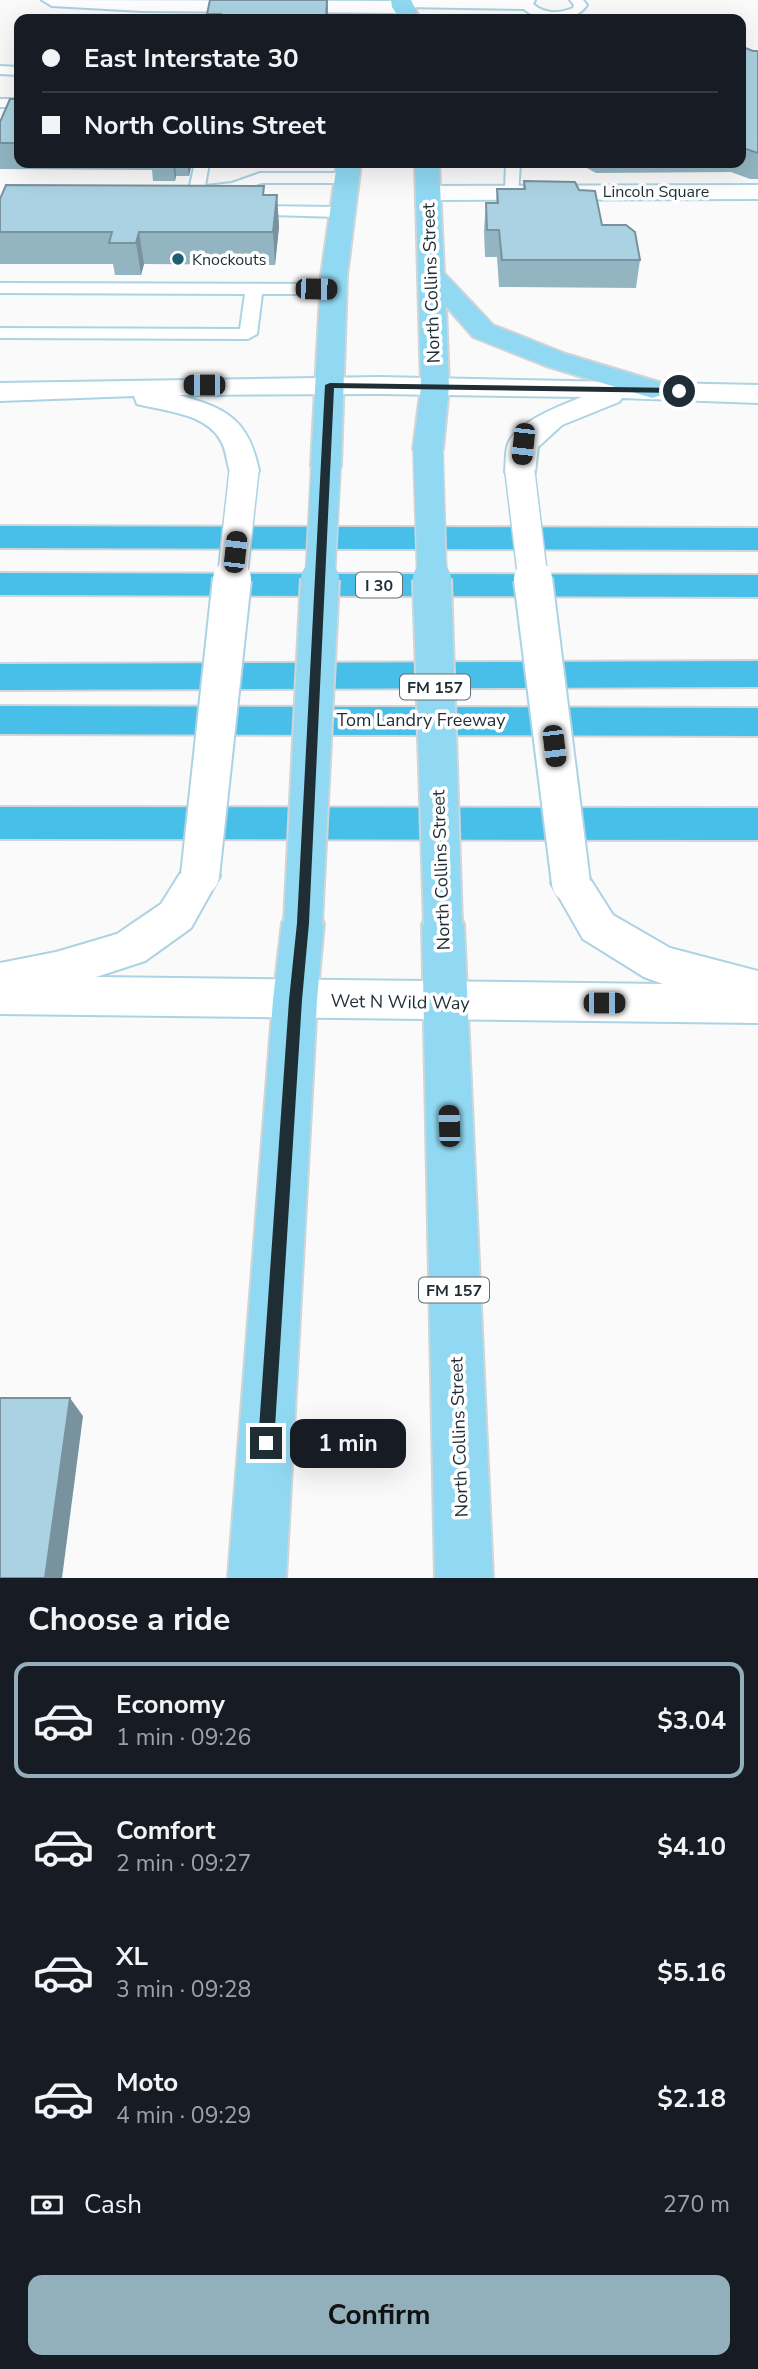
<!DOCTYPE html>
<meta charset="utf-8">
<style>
body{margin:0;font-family:"Nunito Sans",sans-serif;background:#242831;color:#f1f3f6;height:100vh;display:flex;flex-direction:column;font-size:26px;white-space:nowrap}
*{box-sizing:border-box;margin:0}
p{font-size:23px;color:#9ea1a6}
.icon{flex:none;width:38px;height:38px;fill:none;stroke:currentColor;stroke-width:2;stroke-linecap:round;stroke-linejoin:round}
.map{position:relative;height:1578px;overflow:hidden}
.side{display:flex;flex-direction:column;background:#171b24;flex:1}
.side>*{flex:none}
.hud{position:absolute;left:14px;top:14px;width:732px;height:154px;border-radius:14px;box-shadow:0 7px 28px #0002;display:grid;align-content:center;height:154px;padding:0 28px;background:#171b24}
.end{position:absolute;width:32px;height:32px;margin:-16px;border:9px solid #1f2e35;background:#fff;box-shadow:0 0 0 4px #fff}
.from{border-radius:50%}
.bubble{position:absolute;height:49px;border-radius:14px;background:#171b24;box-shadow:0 7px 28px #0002;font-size:23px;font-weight:700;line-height:49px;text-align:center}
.car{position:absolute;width:21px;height:42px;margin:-21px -10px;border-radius:9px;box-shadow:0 0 5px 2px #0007;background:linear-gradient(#222 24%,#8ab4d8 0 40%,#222 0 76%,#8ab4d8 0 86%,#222 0)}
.hud b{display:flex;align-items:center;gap:24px;height:66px;font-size:26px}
.hud b+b{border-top:2px solid #363941}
.hud i{width:18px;height:18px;background:#f1f3f6}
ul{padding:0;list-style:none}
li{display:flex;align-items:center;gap:21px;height:116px;margin:0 14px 10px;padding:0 14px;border:4px solid transparent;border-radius:14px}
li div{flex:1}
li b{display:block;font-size:26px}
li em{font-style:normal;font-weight:700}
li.active{border-color:#92b0bb}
li>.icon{width:63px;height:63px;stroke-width:1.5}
h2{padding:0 28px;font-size:32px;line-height:84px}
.pay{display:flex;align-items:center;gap:18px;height:77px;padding:0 28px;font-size:26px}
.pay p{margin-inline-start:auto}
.cta{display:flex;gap:14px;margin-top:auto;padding:14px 28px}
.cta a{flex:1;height:80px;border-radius:14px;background:#92b0bb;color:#111;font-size:28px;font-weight:700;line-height:80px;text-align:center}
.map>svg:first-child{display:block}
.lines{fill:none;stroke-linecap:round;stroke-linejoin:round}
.service-casing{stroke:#acd3e3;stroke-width:4}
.minor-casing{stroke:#acd3e3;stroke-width:4}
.secondary-casing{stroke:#acd3e3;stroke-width:4}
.primary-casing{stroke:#d2d5d7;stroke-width:4}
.motorway-casing{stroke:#d2d5d7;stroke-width:4}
.service{fill:#fff;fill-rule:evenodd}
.minor{fill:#fff;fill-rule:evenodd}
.secondary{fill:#fff;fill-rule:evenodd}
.primary{fill:#91d9f2;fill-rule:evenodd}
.motorway{fill:#47bfe9;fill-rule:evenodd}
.secondary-bridge-far1-casing{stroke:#acd3e3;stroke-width:32;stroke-linecap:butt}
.secondary-bridge-casing{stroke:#acd3e3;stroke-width:42;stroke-linecap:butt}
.primary-bridge-far1-casing{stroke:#d2d5d7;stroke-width:32;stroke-linecap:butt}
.primary-bridge-casing{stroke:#d2d5d7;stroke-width:42;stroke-linecap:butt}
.secondary-bridge-far1{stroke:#fff;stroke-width:29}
.secondary-bridge{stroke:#fff;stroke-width:38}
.primary-bridge-far1{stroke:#91d9f2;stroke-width:29}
.primary-bridge{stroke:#91d9f2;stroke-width:38}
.wall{fill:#93b5c2}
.shaded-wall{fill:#78939e}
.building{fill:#abd2e2;stroke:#78939e;stroke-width:2}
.route{fill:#1f2e35}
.poi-dot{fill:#1e5d73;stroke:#fff;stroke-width:2.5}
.labels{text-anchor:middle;stroke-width:7;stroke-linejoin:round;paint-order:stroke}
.far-street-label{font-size:16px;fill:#1f2e35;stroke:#fff}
.far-poi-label{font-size:16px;fill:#1f2e35;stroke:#fff;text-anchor:start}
.shield{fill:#fff;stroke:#626d72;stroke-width:2}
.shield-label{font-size:16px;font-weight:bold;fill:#1f2e35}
.street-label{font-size:18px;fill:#1f2e35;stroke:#fff}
</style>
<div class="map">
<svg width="758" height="1578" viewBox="0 0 758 1578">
<rect width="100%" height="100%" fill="#fafafa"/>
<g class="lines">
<defs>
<g id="service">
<path d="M398,0H535L533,4C545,14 559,14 573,8L574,5L570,0H583L587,5C574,24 540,24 524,9L402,7L398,6Z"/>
<path d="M0,66L19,67V75L0,74Z"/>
<rect x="0" y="99" width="19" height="8"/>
<path d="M195,163H209L205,186L232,183L260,173H346L354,178L346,183H262L234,192L208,195H197L189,190Z"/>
<path d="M506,163H520L518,195L513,197L505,192Z"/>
<path d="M246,206L339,207L347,212L339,217L240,214L238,211L240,208Z"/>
<path d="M0,283L333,284L341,289L333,294H262L257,334L248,339L0,338V328L240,329L245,294L0,293Z"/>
</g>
<g id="minor">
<path d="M42,0L402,1L412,7L402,13L142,11L52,6Z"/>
<path d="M758,185V199L428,200L419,198L416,193L419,188L428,186Z"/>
</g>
<g id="secondary">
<path d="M379,377L758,385V403L622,398L619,402L562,425L538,447L535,472L531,479L520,482L509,479L505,472C506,464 505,452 508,444C516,422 562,405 582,397L379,394L178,395C227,408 249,420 259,471L255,478L244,481L233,478C226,467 228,453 221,441C207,413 163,411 137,404L134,396L0,401V383Z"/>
<path d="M200,859L214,864L220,876L191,928L145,961L96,977L663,984L644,977L583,939L551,883L557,871L571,866L585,871L613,915L670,948L758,971V1023L0,1014V963L56,952L117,934L161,904L186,864Z"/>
</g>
<g id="primary">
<path d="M391,0H411L420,19H400L392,7Z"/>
<path d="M337,163H361L347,276L341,466L337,473L326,476L315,473L311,466L321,276Z"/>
<path d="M415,163H439L444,273L493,325L566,354L662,383L666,389L662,395L652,398L642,395L546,366L473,337L446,306L449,387L443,449L439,456L428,458L417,456L413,449L421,387Z"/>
<path d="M303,905L318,911L324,923L317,1000L286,1578H228L273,1000L282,923L288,911Z"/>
<path d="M443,906L458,912L464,924L493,1578H435L422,924L428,912Z"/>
</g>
<g id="motorway">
<path d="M0,526L758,528V550L0,548Z"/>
<path d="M0,573L758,575V597L0,595Z"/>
<path d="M758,661V687L0,690V664Z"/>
<path d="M0,706L758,708V736L0,734Z"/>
<path d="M0,807L758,808V840L0,839Z"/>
</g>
</defs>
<use href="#service" class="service-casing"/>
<use href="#minor" class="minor-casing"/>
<use href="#secondary" class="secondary-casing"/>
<use href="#primary" class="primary-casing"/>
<use href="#motorway" class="motorway-casing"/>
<use href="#service" class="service"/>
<use href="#minor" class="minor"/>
<use href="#secondary" class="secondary"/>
<use href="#primary" class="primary"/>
<use href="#motorway" class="motorway"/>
<defs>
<g id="secondary-bridge-far1">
<path d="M520,472L533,580"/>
<path d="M232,580L244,471"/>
</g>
<g id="secondary-bridge">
<path d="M533,579L571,883"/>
<path d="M200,876L232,579"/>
</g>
<g id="primary-bridge-far1">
<path d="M428,449L432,580"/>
<path d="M320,580L326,466"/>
</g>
<g id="primary-bridge">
<path d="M432,579L443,924"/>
<path d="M303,923L320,579"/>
</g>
</defs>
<use href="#secondary-bridge-far1" class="secondary-bridge-far1-casing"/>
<use href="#secondary-bridge" class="secondary-bridge-casing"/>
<use href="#primary-bridge-far1" class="primary-bridge-far1-casing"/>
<use href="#primary-bridge" class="primary-bridge-casing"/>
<use href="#secondary-bridge-far1" class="secondary-bridge-far1"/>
<use href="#secondary-bridge" class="secondary-bridge"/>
<use href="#primary-bridge-far1" class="primary-bridge-far1"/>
<use href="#primary-bridge" class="primary-bridge"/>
</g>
<g class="wall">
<path d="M328,0V19H207V14Z"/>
<path d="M740,46L753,51H758V179H750L731,172L596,173L583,166L582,163H740Z"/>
<path d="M19,99V163H192L189,176H176L175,181H153L152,170L0,169V122Z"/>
<path d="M524,181L579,190L602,225L640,260L636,288L499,287L497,257H485L484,230L486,203H496L497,189H523Z"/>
<path d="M277,195L279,227L275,265L144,264L141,275H115L113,264H0V199Z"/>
</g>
<g class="shaded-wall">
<path d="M327,0L328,19H326Z"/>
<path d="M173,163H175L176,176L175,181Z"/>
<path d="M187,163H192L189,176Z"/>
<path d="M277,195L279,227L275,265L273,232Z"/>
<path d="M139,232L144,264L141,275L136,243Z"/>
<path d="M70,1398L83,1416L62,1578H45Z"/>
</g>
<g class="building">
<path d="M210,0H327L326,19L220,18L221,14H207Z"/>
<path d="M740,46L753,51H758V153L740,147Z"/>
<path d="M10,99H19V143H0V122Z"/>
<path d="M524,181L575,182L579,190L595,191L602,225H626L635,232L640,260H502L499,230H487L486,203H498L497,189H525Z"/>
<path d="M6,185L264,186L263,195H277L273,232H139L136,243H109L112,232H0V199Z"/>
<path d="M0,1398H70L45,1578H0Z"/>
</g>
<path class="route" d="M330,383L679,388L683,391L679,393L334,388L309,923L302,1000L274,1443L272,1449L266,1451L261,1449L258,1443L289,1000L297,923L325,385Z"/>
<circle class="poi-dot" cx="178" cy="259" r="7"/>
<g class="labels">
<g class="far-street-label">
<text x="656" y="197">Lincoln Square</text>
</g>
<g class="far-poi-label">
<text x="192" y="265">Knockouts</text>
</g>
<g class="shield">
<rect x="356" y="572.5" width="46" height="25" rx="5"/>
<rect x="400" y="674.5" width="70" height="25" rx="5"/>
<rect x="419" y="1277.5" width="70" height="25" rx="5"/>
</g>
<g class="shield-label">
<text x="379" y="591">I 30</text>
<text x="435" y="693">FM 157</text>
<text x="454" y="1296">FM 157</text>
</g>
<g class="street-label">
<text transform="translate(431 283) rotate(-92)" y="6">North Collins Street</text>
<text x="421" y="726">Tom Landry Freeway</text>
<text transform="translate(441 870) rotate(-92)" y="6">North Collins Street</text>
<text transform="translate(400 1002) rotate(1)" y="6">Wet N Wild Way</text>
<text transform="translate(459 1437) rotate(-92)" y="6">North Collins Street</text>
</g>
</g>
</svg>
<i class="end from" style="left:679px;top:391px"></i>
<i class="end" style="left:266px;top:1443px"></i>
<div class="bubble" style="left:290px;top:1419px;width:116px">1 min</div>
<i class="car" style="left:316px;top:289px;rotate:91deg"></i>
<i class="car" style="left:204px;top:385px;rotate:270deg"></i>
<i class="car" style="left:523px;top:444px;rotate:186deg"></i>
<i class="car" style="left:235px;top:552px;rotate:6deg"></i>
<i class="car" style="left:554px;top:746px;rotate:173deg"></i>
<i class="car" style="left:604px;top:1003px;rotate:90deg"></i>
<i class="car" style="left:449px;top:1126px;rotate:358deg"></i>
<div class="hud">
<b><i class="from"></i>East Interstate 30</b>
<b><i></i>North Collins Street</b>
</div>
</div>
<section class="side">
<h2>Choose a ride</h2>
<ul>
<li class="active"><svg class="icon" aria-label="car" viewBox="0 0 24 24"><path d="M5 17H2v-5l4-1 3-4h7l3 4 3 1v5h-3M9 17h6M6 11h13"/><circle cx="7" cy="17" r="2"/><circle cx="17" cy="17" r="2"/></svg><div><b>Economy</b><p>1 min · 09:26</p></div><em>$3.04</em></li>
<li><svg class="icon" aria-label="car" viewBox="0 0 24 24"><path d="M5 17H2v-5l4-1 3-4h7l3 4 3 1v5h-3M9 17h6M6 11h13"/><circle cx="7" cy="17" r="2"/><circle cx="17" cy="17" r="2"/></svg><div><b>Comfort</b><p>2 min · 09:27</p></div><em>$4.10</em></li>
<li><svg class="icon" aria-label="car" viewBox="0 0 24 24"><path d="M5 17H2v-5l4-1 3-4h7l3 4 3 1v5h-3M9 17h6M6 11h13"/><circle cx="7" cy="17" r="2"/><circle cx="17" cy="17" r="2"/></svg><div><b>XL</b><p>3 min · 09:28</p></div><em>$5.16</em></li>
<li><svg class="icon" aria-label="car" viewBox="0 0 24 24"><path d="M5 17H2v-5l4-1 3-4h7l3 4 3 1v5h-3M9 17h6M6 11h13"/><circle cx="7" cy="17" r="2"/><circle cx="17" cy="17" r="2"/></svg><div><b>Moto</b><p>4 min · 09:29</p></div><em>$2.18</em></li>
</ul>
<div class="pay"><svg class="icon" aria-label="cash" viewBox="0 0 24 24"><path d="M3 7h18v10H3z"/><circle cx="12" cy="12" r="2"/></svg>Cash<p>270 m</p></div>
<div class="cta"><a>Confirm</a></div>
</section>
